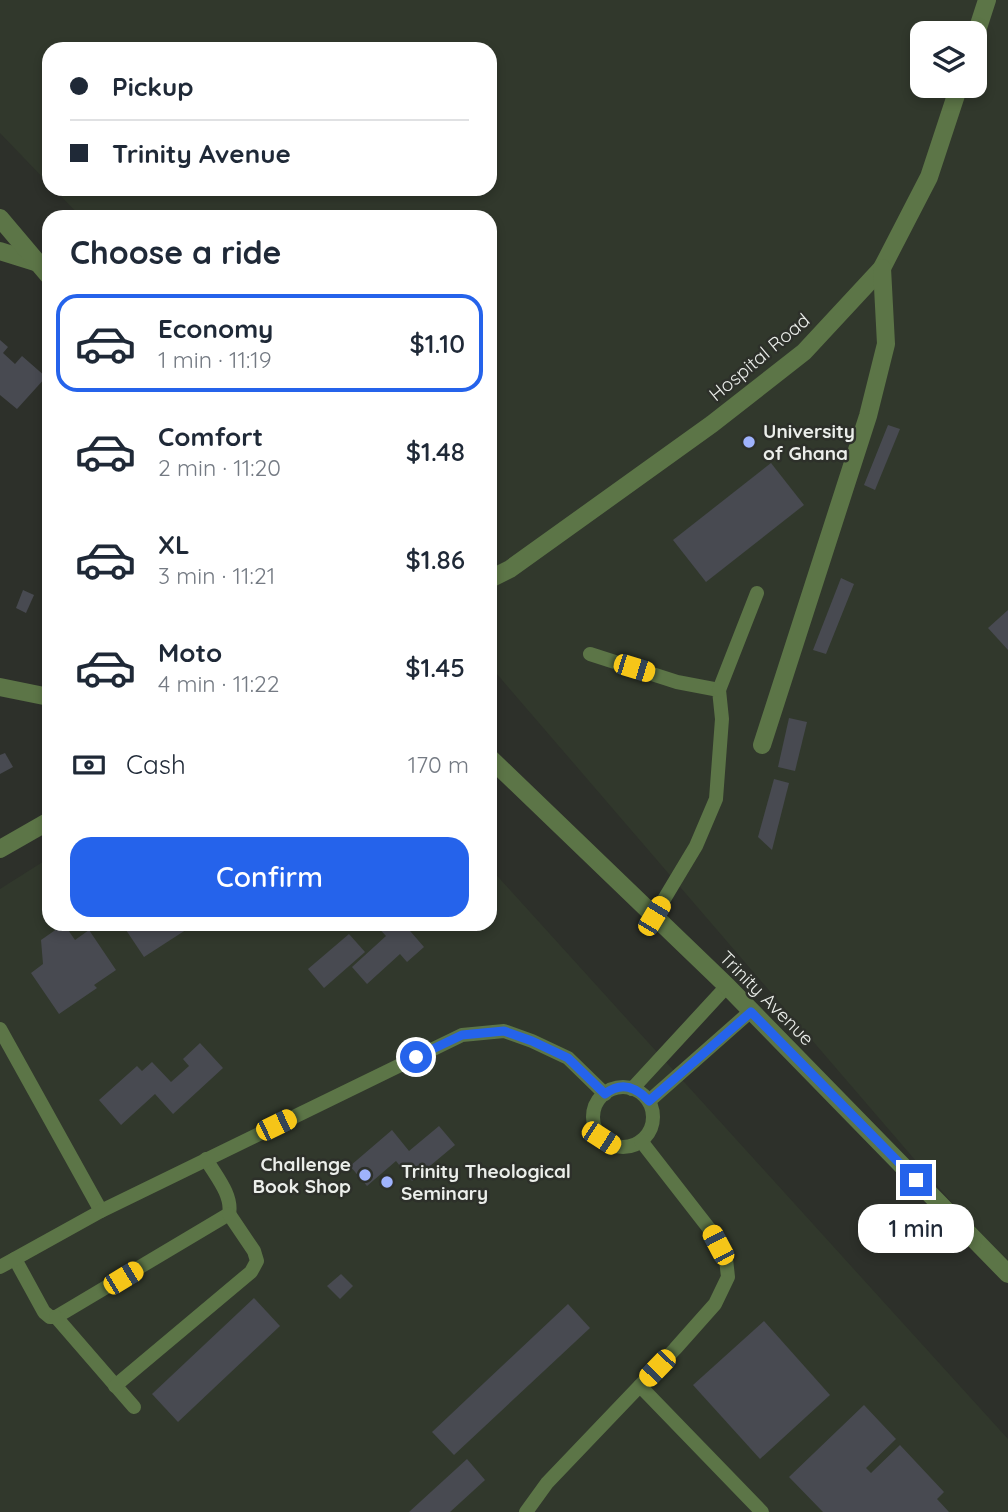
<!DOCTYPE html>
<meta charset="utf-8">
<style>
body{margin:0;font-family:Quicksand,sans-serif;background:#f2f2f3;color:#1f2937;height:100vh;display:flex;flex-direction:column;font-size:26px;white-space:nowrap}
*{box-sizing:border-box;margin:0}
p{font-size:23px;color:#747a83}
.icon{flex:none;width:38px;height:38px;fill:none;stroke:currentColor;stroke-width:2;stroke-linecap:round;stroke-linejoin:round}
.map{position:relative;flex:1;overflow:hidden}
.panel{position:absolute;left:42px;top:210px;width:455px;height:721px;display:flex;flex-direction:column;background:#fff;border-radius:21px;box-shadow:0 4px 10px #0003}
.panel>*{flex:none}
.hud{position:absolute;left:42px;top:42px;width:455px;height:154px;border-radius:21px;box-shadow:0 4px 10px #0003;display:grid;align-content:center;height:154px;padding:0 28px;background:#fff}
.controls{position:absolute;left:910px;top:21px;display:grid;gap:14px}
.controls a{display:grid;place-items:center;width:77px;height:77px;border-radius:14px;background:#fff;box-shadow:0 4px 10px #0003;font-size:35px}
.end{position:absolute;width:32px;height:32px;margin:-16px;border:9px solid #2563eb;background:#fff;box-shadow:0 0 0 4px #fff}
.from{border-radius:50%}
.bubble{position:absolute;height:49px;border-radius:21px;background:#fff;box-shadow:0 4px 10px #0003;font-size:23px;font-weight:600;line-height:49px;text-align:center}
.car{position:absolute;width:21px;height:42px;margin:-21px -10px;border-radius:9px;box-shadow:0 0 5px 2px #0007;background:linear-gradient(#f5c518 24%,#345 0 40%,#f5c518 0 76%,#345 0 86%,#f5c518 0)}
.hud b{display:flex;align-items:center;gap:24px;height:66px;font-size:26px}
.hud b+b{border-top:2px solid #e0e1e3}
.hud i{width:18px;height:18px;background:#1f2937}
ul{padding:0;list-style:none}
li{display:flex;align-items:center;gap:21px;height:98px;margin:0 14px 10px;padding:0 14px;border:4px solid transparent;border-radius:21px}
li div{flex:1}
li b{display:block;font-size:26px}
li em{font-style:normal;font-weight:600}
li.selected{border-color:#2563eb}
li>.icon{width:63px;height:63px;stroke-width:1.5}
h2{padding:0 28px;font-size:32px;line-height:84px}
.pay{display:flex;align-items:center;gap:18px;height:77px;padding:0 28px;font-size:26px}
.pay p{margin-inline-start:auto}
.button{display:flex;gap:14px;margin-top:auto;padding:14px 28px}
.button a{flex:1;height:80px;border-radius:21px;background:#2563eb;color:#fff;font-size:28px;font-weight:600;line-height:80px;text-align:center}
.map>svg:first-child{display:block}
.built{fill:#31382c;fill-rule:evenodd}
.building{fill:#484a51}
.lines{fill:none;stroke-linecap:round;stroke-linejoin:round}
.service{stroke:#5c7547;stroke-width:14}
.minor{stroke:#5c7547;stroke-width:18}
.tertiary{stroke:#5c7547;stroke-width:18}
.route{stroke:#2563eb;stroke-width:9}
.poi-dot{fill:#9fb3fd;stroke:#2d302a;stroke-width:2.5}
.labels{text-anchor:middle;stroke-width:5;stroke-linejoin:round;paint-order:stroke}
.street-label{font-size:19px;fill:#ebeeea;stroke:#2d302a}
.poi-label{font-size:19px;font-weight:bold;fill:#ebeeea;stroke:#2d302a;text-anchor:start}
</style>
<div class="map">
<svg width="1008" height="1512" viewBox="0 0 1008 1512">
<rect width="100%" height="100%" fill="#2d302a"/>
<g class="built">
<path d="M0,0H1008V1268L490,666V217H81L54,189H490V49H49V184L0,133ZM922,33H975V86H922Z"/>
<path d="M49,858V924H490V868L1008,1439V1512H0V889Z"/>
</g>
<g class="building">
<path d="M0,340L8,347L3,353L15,364L22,356L46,377L17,409L0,395Z"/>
<path d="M888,425L900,429L875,490L864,485Z"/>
<path d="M771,463L804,505L706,582L673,540Z"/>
<path d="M841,578L854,584L826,654L813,650Z"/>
<path d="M23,590L34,595L26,613L16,608Z"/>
<path d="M1008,610V650L988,628Z"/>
<path d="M789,718L807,722L795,771L778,767Z"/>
<path d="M5,753L13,767L0,774V755Z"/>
<path d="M774,779L789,783L772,850L758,837Z"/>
<path d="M64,924L75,940L89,930L116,970L94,985L97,988L59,1014L31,973L43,964L41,940Z"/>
<path d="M122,924H195L144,957Z"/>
<path d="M375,924H404L424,947L407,962L400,954L367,984L352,967L386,936Z"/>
<path d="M349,934L365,952L324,988L308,969Z"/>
<path d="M200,1043L223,1068L173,1114L155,1094L121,1125L99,1100L137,1066L142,1071L152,1062L171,1082L189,1066L183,1059Z"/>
<path d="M439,1126L455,1145L412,1181L396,1161L367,1186L350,1166L392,1130L409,1151Z"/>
<path d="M341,1274L353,1286L340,1299L327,1286Z"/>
<path d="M254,1298L280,1326L178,1422L152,1394Z"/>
<path d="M568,1304L590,1328L454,1455L432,1432Z"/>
<path d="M764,1321L830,1395L760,1459L693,1385Z"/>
<path d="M864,1405L896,1439L866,1468L871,1473L900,1445L944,1492L937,1499L949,1512H823L789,1477Z"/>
<path d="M467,1459L485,1480L450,1512H409Z"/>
</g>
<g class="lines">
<g class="service">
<path d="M590,654L677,682L719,690L722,719L716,799L696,846L654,916"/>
<path d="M719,690L757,593"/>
<path d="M0,1029L101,1211"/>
<circle cx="623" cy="1117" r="30"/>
<path d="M632,1089L727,986"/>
<path d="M649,1101L751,1011"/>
<path d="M15,1259L44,1312L50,1317H56L229,1214C233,1195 215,1175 206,1159"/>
<path d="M0,1267L101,1211L462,1035L504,1031L532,1041L568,1058L605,1094"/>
<path d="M56,1317L134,1407"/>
<path d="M115,1386L251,1272L257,1261L254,1251L229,1214"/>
<path d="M640,1386L762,1512"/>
<path d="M526,1512L547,1483L675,1349L715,1304L728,1277L726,1259L711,1231L641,1141"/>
</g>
<g class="minor">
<path d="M975,37L987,0"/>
<path d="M0,251L38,263"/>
<path d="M490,579L510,569L712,424L804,352L882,268L929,177L959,86"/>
<path d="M0,687L49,697"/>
<path d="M762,745L868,416L886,344L882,268"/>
<path d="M0,849L49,821"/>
</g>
<g class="tertiary">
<path d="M0,218L49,276"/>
<path d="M490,758L727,986L1008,1274"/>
</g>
</g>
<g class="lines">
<path class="route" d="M416,1057L462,1035L504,1031L532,1041L568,1058L605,1094C622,1081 636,1087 649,1101L751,1012L916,1180"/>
</g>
<g class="poi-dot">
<circle cx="749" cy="442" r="7"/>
<circle cx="365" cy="1175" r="7"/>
<circle cx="387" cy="1182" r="7"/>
</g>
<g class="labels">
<g class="street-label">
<text transform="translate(759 357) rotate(-40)" y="7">Hospital Road</text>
<text transform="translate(767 998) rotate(45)" y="7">Trinity Avenue</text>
</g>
<g class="poi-label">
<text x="763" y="438">University<tspan x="763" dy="22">of Ghana</tspan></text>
<text x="351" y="1171" text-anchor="end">Challenge<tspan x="351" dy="22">Book Shop</tspan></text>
<text x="401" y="1178">Trinity Theological<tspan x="401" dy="22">Seminary</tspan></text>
</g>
</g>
</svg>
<div class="controls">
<a><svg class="icon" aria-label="layers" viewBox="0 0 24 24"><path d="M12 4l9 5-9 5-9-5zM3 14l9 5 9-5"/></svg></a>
</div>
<i class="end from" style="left:416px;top:1057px"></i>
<i class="end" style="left:916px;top:1180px"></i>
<div class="bubble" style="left:858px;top:1204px;width:116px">1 min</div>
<i class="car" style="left:634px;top:668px;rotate:107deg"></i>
<i class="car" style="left:654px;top:916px;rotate:31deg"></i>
<i class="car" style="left:276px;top:1125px;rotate:64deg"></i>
<i class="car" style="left:601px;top:1138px;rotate:123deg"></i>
<i class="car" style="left:718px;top:1245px;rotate:332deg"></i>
<i class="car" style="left:123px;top:1278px;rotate:59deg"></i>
<i class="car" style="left:657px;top:1368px;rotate:224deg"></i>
<div class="hud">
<b><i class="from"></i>Pickup</b>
<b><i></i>Trinity Avenue</b>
</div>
<section class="panel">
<h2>Choose a ride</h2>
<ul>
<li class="selected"><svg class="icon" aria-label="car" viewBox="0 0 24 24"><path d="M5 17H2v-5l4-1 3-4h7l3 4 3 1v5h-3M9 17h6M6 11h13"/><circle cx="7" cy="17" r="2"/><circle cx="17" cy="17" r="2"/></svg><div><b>Economy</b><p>1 min · 11:19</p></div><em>$1.10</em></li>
<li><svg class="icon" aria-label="car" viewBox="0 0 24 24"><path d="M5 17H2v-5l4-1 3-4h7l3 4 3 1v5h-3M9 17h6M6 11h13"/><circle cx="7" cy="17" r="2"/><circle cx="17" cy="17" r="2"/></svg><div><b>Comfort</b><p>2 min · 11:20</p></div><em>$1.48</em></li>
<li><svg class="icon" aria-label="car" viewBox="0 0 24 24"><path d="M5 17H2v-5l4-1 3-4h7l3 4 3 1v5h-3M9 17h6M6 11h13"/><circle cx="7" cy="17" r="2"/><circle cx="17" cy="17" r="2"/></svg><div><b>XL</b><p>3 min · 11:21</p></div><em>$1.86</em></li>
<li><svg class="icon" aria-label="car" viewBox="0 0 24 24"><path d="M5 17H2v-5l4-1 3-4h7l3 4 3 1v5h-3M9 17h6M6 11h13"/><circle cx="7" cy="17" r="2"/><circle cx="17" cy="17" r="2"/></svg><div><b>Moto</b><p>4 min · 11:22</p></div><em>$1.45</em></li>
</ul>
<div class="pay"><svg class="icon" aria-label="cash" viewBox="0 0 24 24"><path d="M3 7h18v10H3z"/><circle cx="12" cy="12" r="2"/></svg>Cash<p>170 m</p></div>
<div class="button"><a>Confirm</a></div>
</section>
</div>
